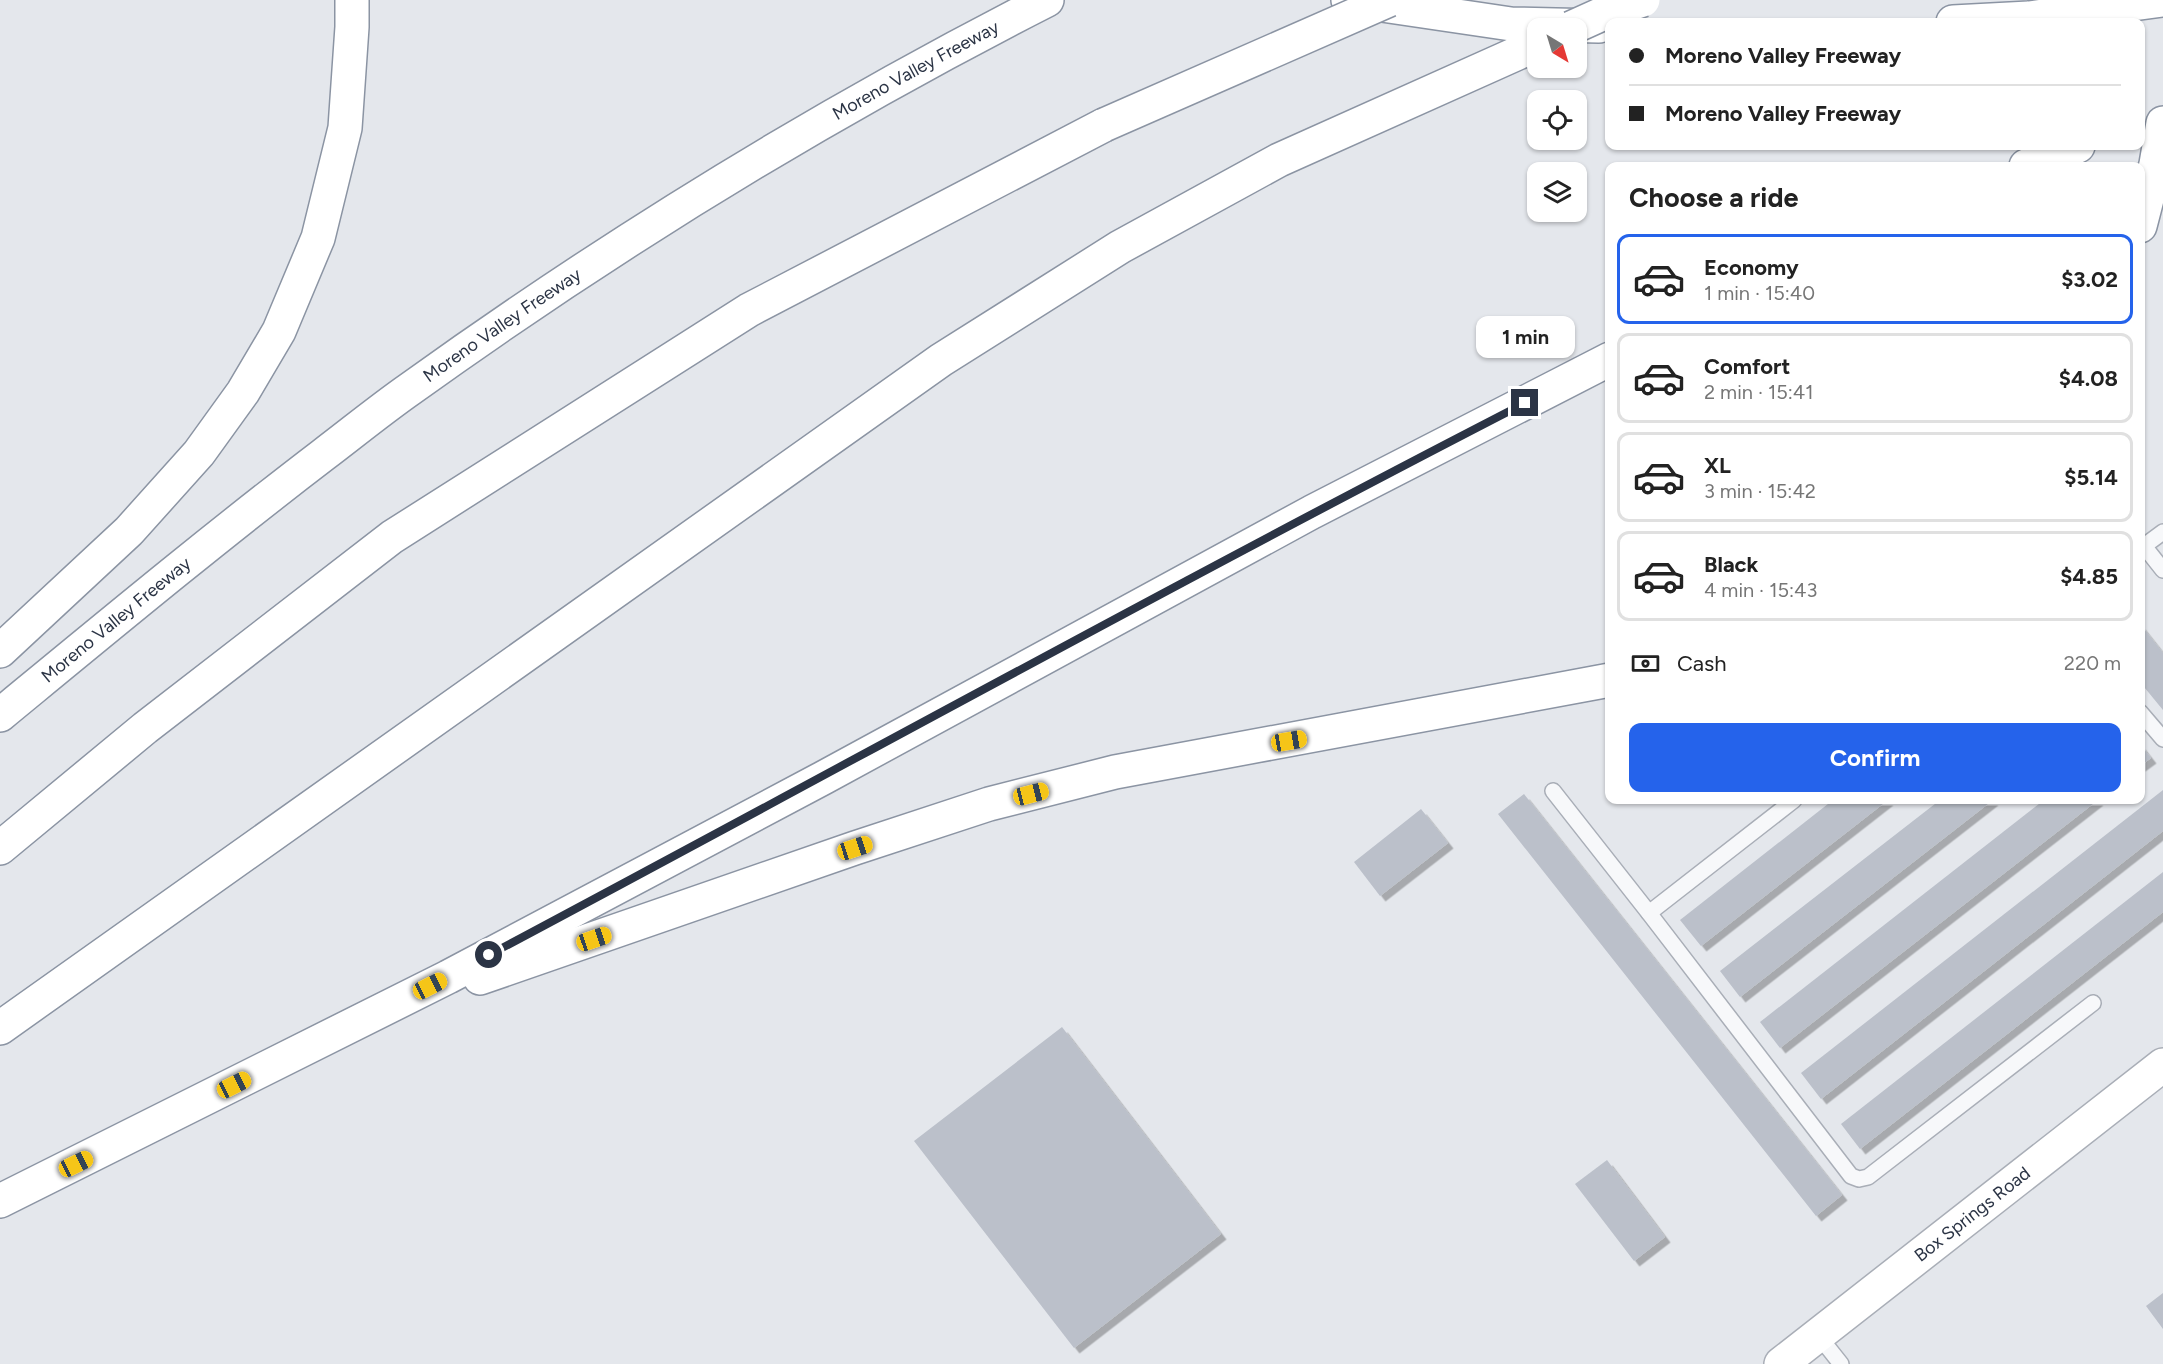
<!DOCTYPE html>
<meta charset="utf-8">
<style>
body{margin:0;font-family:Figtree,sans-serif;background:#f2f2f2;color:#222;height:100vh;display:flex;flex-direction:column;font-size:22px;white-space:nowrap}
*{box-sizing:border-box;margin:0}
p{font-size:20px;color:#767676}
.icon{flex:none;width:33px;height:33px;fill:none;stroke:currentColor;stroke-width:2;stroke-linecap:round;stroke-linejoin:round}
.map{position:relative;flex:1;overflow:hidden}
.details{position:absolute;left:1605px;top:162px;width:540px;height:642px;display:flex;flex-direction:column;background:#fff;border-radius:12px;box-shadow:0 2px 4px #0004}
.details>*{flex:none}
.hud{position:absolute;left:1605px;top:18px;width:540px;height:132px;border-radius:12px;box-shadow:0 2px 4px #0004;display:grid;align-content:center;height:132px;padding:0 24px;background:#fff}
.needle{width:39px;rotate:142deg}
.tools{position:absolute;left:1527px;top:18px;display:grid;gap:12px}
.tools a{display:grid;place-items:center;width:60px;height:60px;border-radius:12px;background:#fff;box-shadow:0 2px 4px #0004;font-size:30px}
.end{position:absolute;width:27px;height:27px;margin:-14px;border:8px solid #2b3445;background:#fff;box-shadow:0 0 0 3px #fff}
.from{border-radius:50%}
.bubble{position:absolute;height:42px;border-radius:12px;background:#fff;box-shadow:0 2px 4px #0004;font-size:20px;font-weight:700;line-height:42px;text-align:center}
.car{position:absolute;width:18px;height:36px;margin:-18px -9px;border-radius:8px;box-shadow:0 0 4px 2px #0007;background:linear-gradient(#f5c518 24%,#345 0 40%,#f5c518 0 76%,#345 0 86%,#f5c518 0)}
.hud b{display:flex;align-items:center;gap:21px;height:57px;font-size:22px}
.hud b+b{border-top:2px solid #e0e0e0}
.hud i{width:15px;height:15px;background:#222}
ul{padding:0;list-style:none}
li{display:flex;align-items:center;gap:18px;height:90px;margin:0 12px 9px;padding:0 12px;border:3px solid #e0e0e0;border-radius:12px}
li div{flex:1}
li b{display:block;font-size:22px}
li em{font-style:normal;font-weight:700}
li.current{border-color:#2563eb}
li>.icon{width:54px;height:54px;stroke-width:1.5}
h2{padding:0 24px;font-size:27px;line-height:72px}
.pay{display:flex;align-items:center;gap:15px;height:66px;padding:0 24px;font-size:22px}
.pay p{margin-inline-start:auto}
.button{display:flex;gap:12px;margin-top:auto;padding:12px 24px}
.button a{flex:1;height:69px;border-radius:12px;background:#2563eb;color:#fff;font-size:24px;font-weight:700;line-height:69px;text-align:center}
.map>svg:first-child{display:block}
.building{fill:#bbc0ca;filter:url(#shadow)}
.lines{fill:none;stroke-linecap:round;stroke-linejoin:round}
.service-casing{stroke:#a9aeb7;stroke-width:18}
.secondary-casing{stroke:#a9aeb7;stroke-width:36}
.motorway-casing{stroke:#8b94a3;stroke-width:36}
.service{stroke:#f7f8fa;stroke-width:15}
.secondary{stroke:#fff;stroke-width:33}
.motorway{stroke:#fff;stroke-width:33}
.motorway-bridge-casing{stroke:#8b94a3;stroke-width:36;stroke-linecap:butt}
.motorway-bridge{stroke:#fff;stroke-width:33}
.route{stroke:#2b3445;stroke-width:8}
.labels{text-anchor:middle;stroke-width:4.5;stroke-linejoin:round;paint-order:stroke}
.street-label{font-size:18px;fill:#2b3445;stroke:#f4f6f9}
</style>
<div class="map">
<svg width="2163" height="1364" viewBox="0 0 2163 1364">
<defs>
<filter id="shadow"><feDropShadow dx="5.5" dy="5.5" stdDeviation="0" flood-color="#0004"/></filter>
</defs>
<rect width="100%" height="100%" fill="#e4e7ec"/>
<g class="building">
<path d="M2140,624L2163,653V710L2140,682Z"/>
<path d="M2140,744L2151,758L2140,766Z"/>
<path d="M2163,790V831L1821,1099L1801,1073Z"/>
<path d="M1524,794L1842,1195L1816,1216L1498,814Z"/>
<path d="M1833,800H1888L1701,946L1680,920Z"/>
<path d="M1940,800H1993L1740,997L1720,971Z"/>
<path d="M2044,800H2098L1780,1048L1760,1022Z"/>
<path d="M1421,809L1448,843L1380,896L1354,862Z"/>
<path d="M2163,872V912L1860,1149L1841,1124Z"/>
<path d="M1062,1027L1221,1234L1074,1348L914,1141Z"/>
<path d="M1607,1160L1665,1237L1634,1261L1575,1184Z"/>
<path d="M2163,1293V1329L2146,1306Z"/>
</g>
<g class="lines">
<defs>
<g id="service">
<path d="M2163,532L2144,546L2163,570"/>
<path d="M2140,712L2163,739"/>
<path d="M1553,791L1649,913L1851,1176L1859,1179L1868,1177L2093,1003"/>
<path d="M1649,913L1794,800"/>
<path d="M1818,1335L1841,1364"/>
</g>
<g id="secondary">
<path id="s1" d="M1781,1364L2163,1065"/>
</g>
<g id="motorway">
<path d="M1348,0L1511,24L1599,26"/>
<path d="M1953,22L2029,18L2161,0"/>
<path d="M2026,166L2078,146"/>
<path d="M2140,226L2156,164L2163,123"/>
<path d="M0,651L129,531L199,453L243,392L279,331L318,238L345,128L352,27V0"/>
<path id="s2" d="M0,715C107,627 213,539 323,455C352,433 380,410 410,389C613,243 825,113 1047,0"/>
<path d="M0,848L145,728L392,537L749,310L1104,125"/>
<path d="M480,978L855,848L989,804L1115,772L1610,680"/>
<path d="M0,1028L941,360L1120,247L1279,160L1538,44"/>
<path d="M0,1201L448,977L823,778L1312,512L1610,359"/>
</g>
</defs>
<use href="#service" class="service-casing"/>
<use href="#secondary" class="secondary-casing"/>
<use href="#motorway" class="motorway-casing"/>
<use href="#service" class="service"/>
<use href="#secondary" class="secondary"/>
<use href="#motorway" class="motorway"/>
<defs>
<g id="motorway-bridge">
<path d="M1571,28L1602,14L1643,0"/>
<path d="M1104,125L1389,0"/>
</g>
</defs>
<use href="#motorway-bridge" class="motorway-bridge-casing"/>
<use href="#motorway-bridge" class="motorway-bridge"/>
</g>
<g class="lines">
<path class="route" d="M489,955C835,771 1177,582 1525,403"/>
</g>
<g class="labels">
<g class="street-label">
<text dy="6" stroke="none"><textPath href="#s2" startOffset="1122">Moreno Valley Freeway</textPath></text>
<text dy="6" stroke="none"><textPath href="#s2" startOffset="636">Moreno Valley Freeway</textPath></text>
<text dy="6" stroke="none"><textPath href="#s2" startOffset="150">Moreno Valley Freeway</textPath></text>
<text dy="6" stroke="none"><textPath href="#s1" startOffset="243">Box Springs Road</textPath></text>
</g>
</g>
</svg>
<div class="tools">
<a><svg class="needle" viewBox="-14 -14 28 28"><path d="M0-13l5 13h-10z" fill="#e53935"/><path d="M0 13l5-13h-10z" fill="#767676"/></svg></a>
<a><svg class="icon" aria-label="locate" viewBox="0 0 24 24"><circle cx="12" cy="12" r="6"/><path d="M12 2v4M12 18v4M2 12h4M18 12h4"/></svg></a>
<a><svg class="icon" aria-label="layers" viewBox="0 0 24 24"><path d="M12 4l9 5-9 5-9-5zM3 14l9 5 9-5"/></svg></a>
</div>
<i class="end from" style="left:489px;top:955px"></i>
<i class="end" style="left:1525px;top:403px"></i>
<div class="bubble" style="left:1476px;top:316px;width:99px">1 min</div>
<i class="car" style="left:1289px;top:741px;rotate:80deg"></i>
<i class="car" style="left:1031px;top:794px;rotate:76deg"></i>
<i class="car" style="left:855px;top:848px;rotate:72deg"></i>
<i class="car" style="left:594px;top:939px;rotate:71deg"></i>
<i class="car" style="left:430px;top:986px;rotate:63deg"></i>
<i class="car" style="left:234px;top:1085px;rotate:63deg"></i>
<i class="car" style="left:76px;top:1164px;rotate:64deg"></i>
<div class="hud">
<b><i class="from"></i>Moreno Valley Freeway</b>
<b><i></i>Moreno Valley Freeway</b>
</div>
<section class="details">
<h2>Choose a ride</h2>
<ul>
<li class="current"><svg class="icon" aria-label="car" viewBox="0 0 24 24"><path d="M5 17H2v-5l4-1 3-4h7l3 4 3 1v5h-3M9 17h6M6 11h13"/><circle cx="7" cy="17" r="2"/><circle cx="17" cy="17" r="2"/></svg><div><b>Economy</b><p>1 min · 15:40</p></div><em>$3.02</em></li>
<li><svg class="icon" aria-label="car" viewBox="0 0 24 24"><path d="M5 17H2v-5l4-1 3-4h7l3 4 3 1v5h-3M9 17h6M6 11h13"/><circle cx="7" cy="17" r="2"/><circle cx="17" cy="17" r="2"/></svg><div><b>Comfort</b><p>2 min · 15:41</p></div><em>$4.08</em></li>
<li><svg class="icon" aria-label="car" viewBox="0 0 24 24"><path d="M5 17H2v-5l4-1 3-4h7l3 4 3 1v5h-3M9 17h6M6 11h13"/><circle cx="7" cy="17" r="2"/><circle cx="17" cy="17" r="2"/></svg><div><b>XL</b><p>3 min · 15:42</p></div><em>$5.14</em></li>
<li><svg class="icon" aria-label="car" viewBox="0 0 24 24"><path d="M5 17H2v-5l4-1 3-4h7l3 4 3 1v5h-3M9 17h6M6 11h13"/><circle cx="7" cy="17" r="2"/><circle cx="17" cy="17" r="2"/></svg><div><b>Black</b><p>4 min · 15:43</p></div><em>$4.85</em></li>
</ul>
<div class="pay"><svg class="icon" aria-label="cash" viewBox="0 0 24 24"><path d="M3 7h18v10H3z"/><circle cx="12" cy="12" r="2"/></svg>Cash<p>220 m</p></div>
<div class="button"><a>Confirm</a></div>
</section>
</div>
